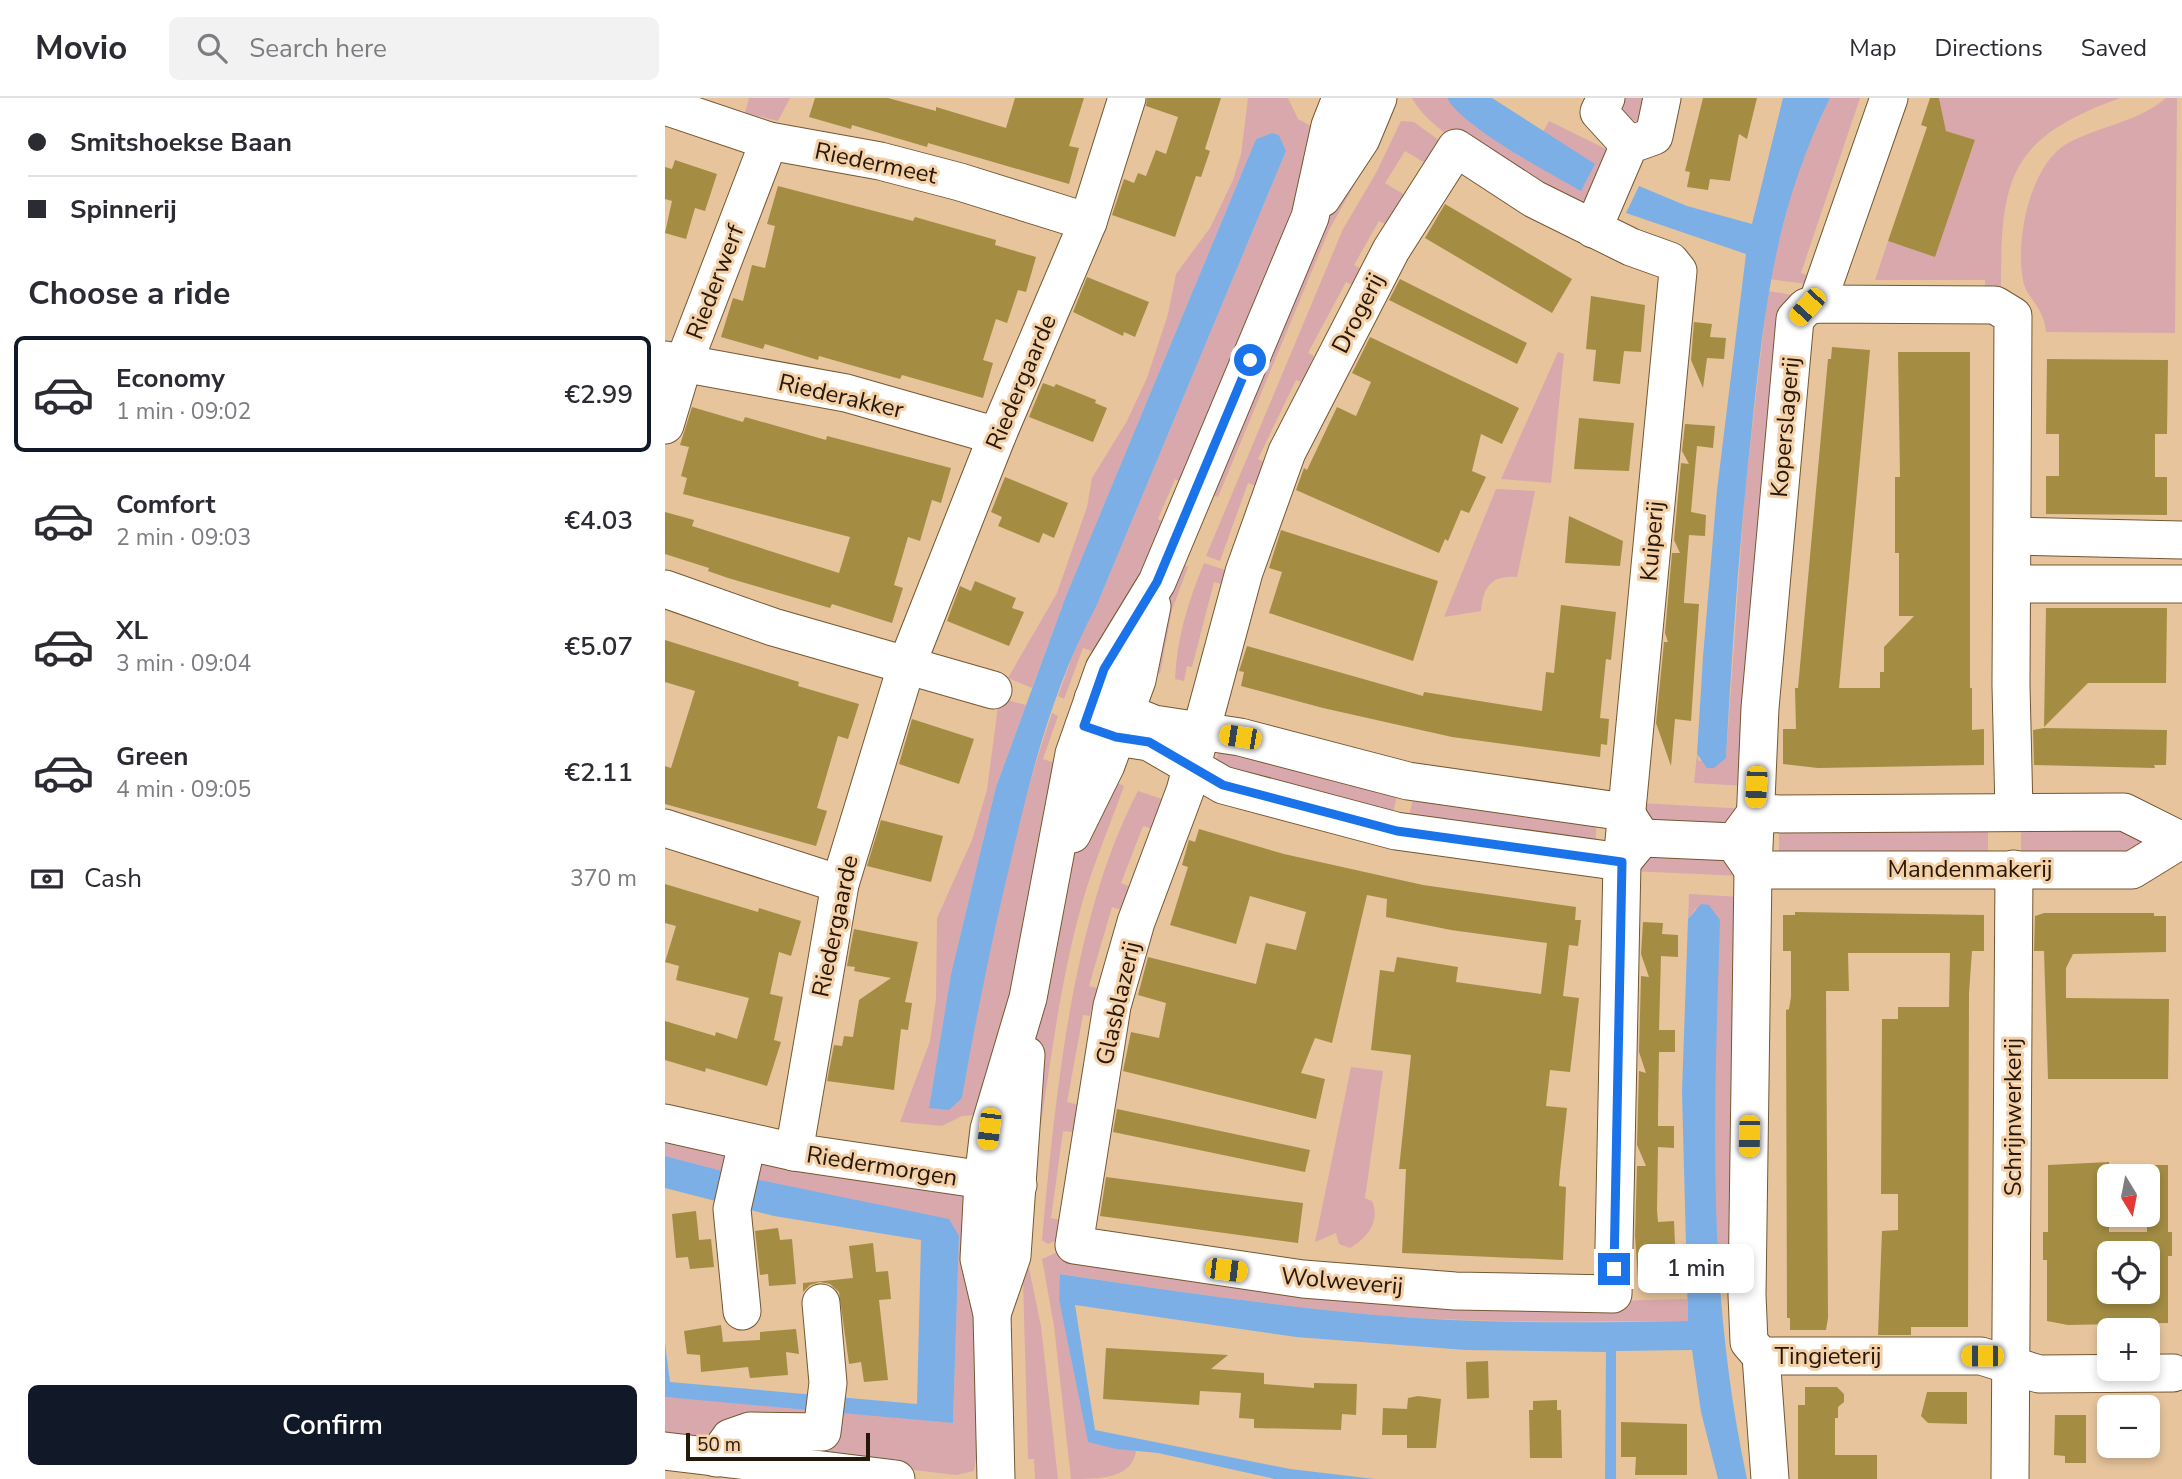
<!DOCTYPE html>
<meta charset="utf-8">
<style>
body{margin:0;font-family:"Nunito Sans",sans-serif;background:#f2f2f3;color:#2b2b33;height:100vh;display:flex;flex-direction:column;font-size:26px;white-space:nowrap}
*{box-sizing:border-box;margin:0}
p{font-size:23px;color:#7c7c81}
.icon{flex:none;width:38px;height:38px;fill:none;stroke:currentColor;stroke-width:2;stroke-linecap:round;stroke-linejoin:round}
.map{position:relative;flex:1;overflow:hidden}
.sheet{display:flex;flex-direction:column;background:#fff;width:665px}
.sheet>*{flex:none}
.hud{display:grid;align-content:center;height:154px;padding:0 28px;background:#fff}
.needle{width:46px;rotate:170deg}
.controls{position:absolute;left:1432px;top:1066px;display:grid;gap:14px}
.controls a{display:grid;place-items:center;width:63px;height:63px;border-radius:10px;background:#fff;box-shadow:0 4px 10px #0003;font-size:35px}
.scale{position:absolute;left:21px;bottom:18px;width:184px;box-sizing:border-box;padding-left:7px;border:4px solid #251808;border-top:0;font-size:19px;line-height:24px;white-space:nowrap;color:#251808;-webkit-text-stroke:5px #f4d1a8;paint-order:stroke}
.end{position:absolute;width:32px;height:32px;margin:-16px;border:9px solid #1a73e8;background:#fff;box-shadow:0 0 0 4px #fff}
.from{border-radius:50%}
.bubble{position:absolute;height:49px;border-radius:10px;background:#fff;box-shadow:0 4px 10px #0003;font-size:23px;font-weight:600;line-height:49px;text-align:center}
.car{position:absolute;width:21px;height:42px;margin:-21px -10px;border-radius:9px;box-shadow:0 0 5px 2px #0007;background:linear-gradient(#f5c518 24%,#345 0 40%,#f5c518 0 76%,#345 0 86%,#f5c518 0)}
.hud b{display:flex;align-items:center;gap:24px;height:66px;font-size:26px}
.hud b+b{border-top:2px solid #e1e1e2}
.hud i{width:18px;height:18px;background:#2b2b33}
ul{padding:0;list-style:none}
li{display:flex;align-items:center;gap:21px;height:116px;margin:0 14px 10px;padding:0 14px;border:4px solid transparent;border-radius:10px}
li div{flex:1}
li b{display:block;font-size:26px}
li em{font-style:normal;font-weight:600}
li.current{border-color:#111827}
li>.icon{width:63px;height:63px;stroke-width:1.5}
h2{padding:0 28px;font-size:32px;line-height:84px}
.pay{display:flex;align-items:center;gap:18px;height:77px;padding:0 28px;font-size:26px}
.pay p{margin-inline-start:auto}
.cta{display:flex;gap:14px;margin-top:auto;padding:14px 28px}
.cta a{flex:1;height:80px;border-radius:10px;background:#111827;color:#fff;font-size:28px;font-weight:600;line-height:80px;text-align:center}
header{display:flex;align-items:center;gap:42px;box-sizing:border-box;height:98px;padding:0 35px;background:#fff;border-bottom:2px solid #e1e1e2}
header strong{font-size:33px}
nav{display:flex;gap:38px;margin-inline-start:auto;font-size:24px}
.search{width:490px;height:63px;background:#f2f2f3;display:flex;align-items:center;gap:18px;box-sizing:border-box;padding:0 24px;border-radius:10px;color:#7c7c81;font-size:26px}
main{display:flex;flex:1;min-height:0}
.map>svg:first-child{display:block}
.green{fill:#d9a8ad}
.water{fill:#7dafe7}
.building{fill:#a48d43;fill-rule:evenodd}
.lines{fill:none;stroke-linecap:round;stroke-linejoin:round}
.minor-casing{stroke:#755731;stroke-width:39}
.minor{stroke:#fff;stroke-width:37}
.route{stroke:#1a73e8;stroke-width:9}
.labels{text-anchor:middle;stroke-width:6;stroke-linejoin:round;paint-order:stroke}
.street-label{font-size:24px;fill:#251808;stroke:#f4d1a8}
</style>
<header>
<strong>Movio</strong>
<div class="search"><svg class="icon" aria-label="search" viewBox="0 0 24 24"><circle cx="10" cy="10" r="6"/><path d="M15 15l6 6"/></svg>Search here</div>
<nav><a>Map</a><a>Directions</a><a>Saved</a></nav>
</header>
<main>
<section class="sheet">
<div class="hud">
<b><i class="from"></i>Smitshoekse Baan</b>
<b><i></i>Spinnerij</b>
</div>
<h2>Choose a ride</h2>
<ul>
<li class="current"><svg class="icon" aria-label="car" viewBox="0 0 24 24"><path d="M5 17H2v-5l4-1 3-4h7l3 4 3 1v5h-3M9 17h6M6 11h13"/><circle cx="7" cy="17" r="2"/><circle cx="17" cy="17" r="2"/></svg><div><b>Economy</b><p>1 min · 09:02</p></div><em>€2.99</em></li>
<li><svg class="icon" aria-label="car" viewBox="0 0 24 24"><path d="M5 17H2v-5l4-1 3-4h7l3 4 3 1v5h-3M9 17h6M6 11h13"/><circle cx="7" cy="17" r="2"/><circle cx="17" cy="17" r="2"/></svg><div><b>Comfort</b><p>2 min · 09:03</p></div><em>€4.03</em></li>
<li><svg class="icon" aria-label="car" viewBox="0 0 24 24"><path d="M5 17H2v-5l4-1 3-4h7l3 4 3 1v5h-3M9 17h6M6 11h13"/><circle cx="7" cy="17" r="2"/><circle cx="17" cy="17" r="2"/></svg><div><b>XL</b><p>3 min · 09:04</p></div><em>€5.07</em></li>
<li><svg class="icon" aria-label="car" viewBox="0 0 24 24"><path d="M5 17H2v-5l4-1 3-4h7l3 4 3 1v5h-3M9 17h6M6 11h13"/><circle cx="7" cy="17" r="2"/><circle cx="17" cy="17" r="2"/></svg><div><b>Green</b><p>4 min · 09:05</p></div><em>€2.11</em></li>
</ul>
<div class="pay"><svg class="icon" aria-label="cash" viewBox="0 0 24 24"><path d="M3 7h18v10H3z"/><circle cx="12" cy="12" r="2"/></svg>Cash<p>370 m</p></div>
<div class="cta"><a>Confirm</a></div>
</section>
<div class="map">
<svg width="1517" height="1381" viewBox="0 0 1517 1381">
<rect width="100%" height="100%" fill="#e7c49c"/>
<g class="green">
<path d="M84,0H125L113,23L80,15Z"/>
<path d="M583,0H623L633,21L648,29L639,93L518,385L510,381L493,421L499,424L470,494L432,555L418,550L399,601L393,598L412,545L431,509L621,53L614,37L607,35L591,41L401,498L367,590L343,580L392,495L422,409L427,380L462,323L482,280L503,216L511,176L545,130L568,82L576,56Z"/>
<path d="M747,0H782L799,18L848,53L929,66L878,34L884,23L941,51L944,63L924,104L914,108C869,85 770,44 747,0Z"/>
<path d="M951,0H988L979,21L973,24L956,17Z"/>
<path d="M1165,0H1195L1136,175L1153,181L1150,187L1104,181L1134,67Z"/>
<path d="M1274,0H1455C1343,41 1336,80 1336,191L1320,198V182H1210L1223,143L1270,158L1310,43L1281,33Z"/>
<path d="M1501,0H1512L1510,235L1381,234C1379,208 1361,201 1358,182C1350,142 1365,66 1403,45C1435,28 1473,24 1501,0Z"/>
<path d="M736,23L749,24L779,46L765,68L740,53L720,85L746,101L729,130L714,123L689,167L704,175L695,191L681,184L643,255L649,258L644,268L653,272L645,288L631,282L593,361L608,368L599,391L583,385L555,463L541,458L678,131L711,75Z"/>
<path d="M708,54L664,132L553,399L543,395L662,107Z"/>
<path d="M1103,193L1134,198L1082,688L1029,685L1032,656L1034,663L1061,659L1080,392Z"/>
<path d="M893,254L899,256L886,385L836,381Z"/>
<path d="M831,391L870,393L852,479C827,477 818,488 816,513L779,519Z"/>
<path d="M513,465L523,469L507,512L495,576L481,572Z"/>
<path d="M539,465L569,475L564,488L549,484L527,569L522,568L519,583L510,581C512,539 523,504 539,465Z"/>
<path d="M334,600L361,607L331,689L314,759L286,876L264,1010L297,1000C320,870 344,740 387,615L393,618L378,661L393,666L344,907L314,1017L297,1018L277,1028L235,1024L265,943L271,901L272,820L307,742L322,692Z"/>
<path d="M556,648L734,688L726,724L548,669Z"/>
<path d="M443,681L459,688C447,722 433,755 422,789C398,866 388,947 376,1026H366L364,966L411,740Z"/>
<path d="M750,691L932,717L930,754L742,728Z"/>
<path d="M473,693L506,704L494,733L478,728L456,785L471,791L462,814L447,809L424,888L440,892L436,909L427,908L425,918L418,917L402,1004L419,1008L414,1035L398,1033L386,1120L402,1123L400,1139L383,1146L377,1142C390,1002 407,818 473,693Z"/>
<path d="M975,705L1083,711L1073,727L978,724Z"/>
<path d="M1323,720V764L1114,765V721Z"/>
<path d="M1356,720L1460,725L1485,740L1464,765L1356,764Z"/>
<path d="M975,753L1064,754L1078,778L965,773Z"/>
<path d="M1024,796L1076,799L1075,1189H1053L1048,1046L1031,810L1023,821Z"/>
<path d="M686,969L718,973L700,1100L707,1103C716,1123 702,1140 685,1150L674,1146L671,1135L650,1144Z"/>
<path d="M0,1036L65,1053L68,1076L0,1058Z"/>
<path d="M86,1063L285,1090L305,1102L312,1352L309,1373L291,1377L66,1351L168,1313L288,1325L294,1138L80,1079Z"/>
<path d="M395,1153L944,1203L1022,1201L1023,1223C919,1223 815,1226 711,1217C605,1207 500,1192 396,1176L394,1202L423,1343L471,1353C467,1381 434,1381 406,1381L389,1228L377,1161Z"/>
<path d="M364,1170L376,1228L393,1381H370L369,1361H363L358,1182Z"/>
<path d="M0,1299L156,1311L52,1342L0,1343Z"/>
</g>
<g class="water">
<path d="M782,0H827L930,66L916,93C885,75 797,29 782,0Z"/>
<path d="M1118,0H1165C1109,113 1099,215 1086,338C1074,445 1067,552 1061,660L1049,670H1042L1032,656L1038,559L1052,392L1081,156L961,115L974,88L1022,108L1087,126Z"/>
<path d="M607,35L614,37L621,53L431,509C391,583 369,664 350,745C329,830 312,914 297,1000L284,1012L264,1010L286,876L331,689L401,498L591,41Z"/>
<path d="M1036,806L1044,807L1055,822C1049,1016 1041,1189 1082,1381H1053L1036,1314L1027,1252L951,1253V1381H940L941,1254L801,1252L631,1239L410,1207L430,1332L625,1371L710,1381H610L493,1355L451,1351L423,1344L394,1202L395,1176C500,1192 605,1207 711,1217C814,1226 919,1225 1023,1223L1017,994L1023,821Z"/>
<path d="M0,1058L80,1079L284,1121L294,1138L288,1325L0,1299V1245L5,1284L252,1306L256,1142L109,1118L0,1090Z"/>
</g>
<g class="building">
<path d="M150,0H223L271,13V9L341,30L350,0H419L404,48L414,50L404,86L263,45L262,49L187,27L186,31L144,19Z"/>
<path d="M482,0H556L540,51L545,53L536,79L531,78L510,139L447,117L459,81L469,85L473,75L481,78L491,52L501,56L513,19L481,8Z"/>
<path d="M1038,0H1092L1082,41L1074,36L1065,83L1045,81L1043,92L1022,89L1025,74L1020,73Z"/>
<path d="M1265,0H1274L1281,33L1310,42L1270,159L1223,143L1262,29L1256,27Z"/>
<path d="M10,62L52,76L40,113L30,110L21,141L0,135L7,103L0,101V69L7,71Z"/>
<path d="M113,88L248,123L250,119L331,142L330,147L371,159L361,194L353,192L342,225L331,221L318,262L328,265L318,300L237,277L235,281L154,258L153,262L100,246L98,251L56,239L68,200L78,203L87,167L100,170L110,128L102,126Z"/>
<path d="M780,106L907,181L887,215L760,140Z"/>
<path d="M422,179L484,204L470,239L459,234L458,238L408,214Z"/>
<path d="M735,181L862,245L852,266L724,202Z"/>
<path d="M926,198L980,207L976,254L959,253L955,286L928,283L931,252L921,251Z"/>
<path d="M1029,224L1047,226L1045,239L1061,240L1059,261L1042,260L1038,290L1026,262Z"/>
<path d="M705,239L854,310L837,346L816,336L807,373L821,379L804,415L796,412L783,443L780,441L774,455L631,392L639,370L642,372L672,309L691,318L706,284L687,275Z"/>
<path d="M1167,249L1205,252L1174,590H1215V574H1219V549L1249,518H1234V455H1230V379H1235L1233,254H1305V590H1307V632L1319,631V667L1153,670L1118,666V631H1131L1130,590H1133L1163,261H1166Z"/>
<path d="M1382,261L1503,262L1502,336H1490V379H1502V417L1381,416V378H1394V336H1381Z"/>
<path d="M378,285L389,289L391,286L431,302L430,305L442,310L428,344L364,319Z"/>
<path d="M27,309L78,324L80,319L161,342L162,338L286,370L276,405L267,402L255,443L243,439L229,487L238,490L227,525L167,506L165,510L63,480L43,473L44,470L0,456V414L29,422L27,428L174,475L185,439L18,396L22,380L16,378L24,349L15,347Z"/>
<path d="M914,320L969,325L964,373L909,371Z"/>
<path d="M1020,326L1050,328L1048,350L1032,348L1026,414L1041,417L1040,438L1024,437L1019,502V505L1034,506L1026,623L1010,621L1006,668L991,625L999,544H1003L1000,535L1007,455H1015L1009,442L1016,365L1024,366L1017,353Z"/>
<path d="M340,379L403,405L389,440L378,435L374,445L333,428L337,419L326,414Z"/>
<path d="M904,418L958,443L955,468L900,465Z"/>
<path d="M616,432L773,483L748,563L604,515L617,474L604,470Z"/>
<path d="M310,483L351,500L347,510L359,514L344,548L282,523L295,488L306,493Z"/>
<path d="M896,507L951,514L946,562L941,561L935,620L944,621L942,647L936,646L935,659L787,639L658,610L576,588L579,574L574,573L582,548L758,598L759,594L877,613L881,574L889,575Z"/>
<path d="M1381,510H1502L1501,585H1423L1379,629Z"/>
<path d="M0,542L134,584L133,588L194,606L183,641L173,638L152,710L162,713L151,748L0,706V668L6,670L30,593L0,584Z"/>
<path d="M247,621L309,641L294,686L234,666Z"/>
<path d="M1379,630L1502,632L1501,667H1489L1490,670L1369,667L1368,632Z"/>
<path d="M216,722L278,738L266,784L202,768Z"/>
<path d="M534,731L619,756L758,787L911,809L910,822H916L913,848L904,847L898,898L914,900L905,974L885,972L881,1008L902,1010L895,1074L894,1088L901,1089L898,1162L737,1155L741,1071H734L746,957L706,952L715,872L729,874L732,859L793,869L791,884L876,896L882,845L786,832L721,819L722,801L702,797L667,945L650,940L636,975L660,981L651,1021L458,973L466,934L494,940L501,905L473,897L483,859L591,886L601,845L631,852L641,814L585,798L571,846L505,827L523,769L517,767L524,742L530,744Z"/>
<path d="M0,786L93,814L94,810L136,823L126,858L114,854L105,896L118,899L109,942L116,944L102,988L41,970L40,974L0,962V923L50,938L51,934L72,941L84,900L11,882L14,868L0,864L11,828L0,825Z"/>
<path d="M1130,814L1319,817V853H1307L1304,895L1303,1229H1246V1237H1213L1217,1133L1233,1132V1096H1216L1217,921H1233V909H1284L1285,855H1183L1184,893H1161L1163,1220L1161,1232H1125V1220H1122L1121,912L1124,911L1126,899V853H1118V817H1130Z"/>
<path d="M1379,815H1489V818H1501V854L1408,856L1401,870V900L1504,901L1503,981H1383L1379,853H1369L1370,818Z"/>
<path d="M978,824L998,825L997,836L1013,837V859L996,858L994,932H1010V954H994L993,1016V1028H1009V1050L993,1049L992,1112L993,1124L1009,1123L1010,1146H993L994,1180L973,1181L970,1138L972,1068H981L972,1047L974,973L981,975L974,954L976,878L984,879L976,856Z"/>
<path d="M189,831L253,844L240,904L247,905L243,932L236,931L229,992L162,983L169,947L177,948L179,938L188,939L194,902L226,880L189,873L190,869L182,868Z"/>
<path d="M452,1011L645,1052L640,1074L448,1034Z"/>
<path d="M1444,1064V1134H1482V1067H1503V1134H1507V1158H1503V1225L1403,1227L1382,1223V1162H1378V1134H1383V1067ZM1444,1155H1482V1194H1444Z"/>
<path d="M441,1079L638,1105L633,1145L435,1118Z"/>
<path d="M31,1113L34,1142L46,1141L49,1169L25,1171L23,1159L11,1160L7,1116Z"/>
<path d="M113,1130L115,1142L127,1141L131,1186L104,1188L103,1176L95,1177L90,1133Z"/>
<path d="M208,1145L211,1174L223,1173L226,1201L214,1202L223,1282L199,1284L196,1264L184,1266L174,1194L165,1186L155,1184L145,1187L138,1194V1185L188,1180L184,1148Z"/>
<path d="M56,1227L58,1244L95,1242V1234L131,1231L134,1256L121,1254L123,1277L85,1280L83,1269L36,1274L35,1257L22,1256L19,1233Z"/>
<path d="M441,1250L563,1257L546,1271L599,1275V1286L649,1290V1285L692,1286L691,1317L677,1316L676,1332L589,1330V1321L574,1320L576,1295L535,1293L534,1307L438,1301Z"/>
<path d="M823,1263L824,1300L802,1301L801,1264Z"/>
<path d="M1140,1289H1172L1179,1296V1304L1173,1309V1320H1170V1357H1212V1381H1133V1307H1140Z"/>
<path d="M1262,1294H1302V1326L1263,1325L1256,1318Z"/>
<path d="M753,1298L776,1301L771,1350H742V1337H717L718,1310L742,1311L743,1300Z"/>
<path d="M892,1302V1312H896L897,1360H865L864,1312H868V1303Z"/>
<path d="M1390,1317H1421V1365H1400V1358L1389,1357Z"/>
<path d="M956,1324L1022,1326V1377H970L971,1359H956Z"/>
</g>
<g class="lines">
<defs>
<g id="minor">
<path d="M941,0L934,14L964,47"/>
<path d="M0,8L104,43L215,63L295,84L423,124"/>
<path d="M791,50L869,101L966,149L1005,163L1013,173L957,764L948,1196L790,1193L638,1181L409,1147L447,908L471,824L520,693L579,474L622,354L726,152Z"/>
<path d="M657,100L696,41L713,0"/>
<path d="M928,131L964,47L989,38L997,0"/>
<path d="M1152,206L1224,0"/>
<path d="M0,262L181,295L332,338"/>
<path d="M0,327L18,267L104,43"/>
<path d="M1348,438L1516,442"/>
<path d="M1348,486H1516"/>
<path d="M0,491L108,529L328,592"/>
<path d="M428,601L489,626L575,639L743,683L960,714L973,734"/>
<path d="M419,628L451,639L484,644L558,687L731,733L957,764L972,746"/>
<path d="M1349,714L1346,587L1348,218L1330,207L1152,206L1141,209L1130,221L1095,610L1088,772L1082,1197L1084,1244L1096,1258H1316L1374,1276L1508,1275"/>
<path d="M0,730L175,786"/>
<path d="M1076,735L1090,716L1459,714L1517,743"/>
<path d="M407,736L441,667L472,582L487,508"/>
<path d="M978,740L1069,744"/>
<path d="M1075,753L1088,772H1467L1514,743"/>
<path d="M0,1025L129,1054L353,1087"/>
<path d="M129,1054L175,786L242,566L332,338L423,124L462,0"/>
<path d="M77,1213L67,1111L82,1045"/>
<path d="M327,1216L347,1158L361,957"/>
<path d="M1096,1258L1105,1381"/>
<path d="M0,1353L231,1381"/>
<path d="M51,1360L65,1340L85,1333L157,1334L163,1285L156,1205"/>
<path d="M331,1381L327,1216L314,1161L318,1083L324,1031L363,900L409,656L439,571L492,484L645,119L665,28L676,0"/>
<path d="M1345,1381L1349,771"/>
</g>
</defs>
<use href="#minor" class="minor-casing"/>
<use href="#minor" class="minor"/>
</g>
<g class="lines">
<path class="route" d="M585,262L492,484L439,571L419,628L451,639L484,644L558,687L732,733L957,764L949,1171"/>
</g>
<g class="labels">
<g class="street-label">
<text transform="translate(211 65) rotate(12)" y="8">Riedermeet</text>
<text transform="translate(50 184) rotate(-69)" y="8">Riederwerf</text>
<text transform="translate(693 215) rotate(-63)" y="8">Drogerij</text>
<text transform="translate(356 284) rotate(-67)" y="8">Riedergaarde</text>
<text transform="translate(176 298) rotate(13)" y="8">Riederakker</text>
<text transform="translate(1120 329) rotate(-85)" y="8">Koperslagerij</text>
<text transform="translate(987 443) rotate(-85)" y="8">Kuiperij</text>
<text x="1305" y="779">Mandenmakerij</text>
<text transform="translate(170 828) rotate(-78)" y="8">Riedergaarde</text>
<text transform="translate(453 905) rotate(-77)" y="8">Glasblazerij</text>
<text transform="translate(1348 1019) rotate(-90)" y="8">Schrijnwerkerij</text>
<text transform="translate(217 1068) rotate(9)" y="8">Riedermorgen</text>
<text transform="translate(677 1183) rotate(5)" y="8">Wolweverij</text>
<text x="1163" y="1266">Tingieterij</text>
</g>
</g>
</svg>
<div class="controls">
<a><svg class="needle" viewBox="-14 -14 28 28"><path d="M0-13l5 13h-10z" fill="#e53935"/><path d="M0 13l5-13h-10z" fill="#7c7c81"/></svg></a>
<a><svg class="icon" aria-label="locate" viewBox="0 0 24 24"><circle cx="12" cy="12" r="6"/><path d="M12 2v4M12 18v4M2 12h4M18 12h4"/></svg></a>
<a>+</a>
<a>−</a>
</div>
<div class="scale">50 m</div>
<i class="end from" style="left:585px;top:262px"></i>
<i class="end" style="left:949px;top:1171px"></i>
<div class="bubble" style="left:973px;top:1146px;width:116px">1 min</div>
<i class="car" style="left:1142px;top:209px;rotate:222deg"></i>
<i class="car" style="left:575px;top:639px;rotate:279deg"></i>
<i class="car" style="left:1091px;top:689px;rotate:183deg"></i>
<i class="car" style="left:324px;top:1031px;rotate:187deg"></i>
<i class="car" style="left:1084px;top:1038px;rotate:181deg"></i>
<i class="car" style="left:561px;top:1172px;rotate:97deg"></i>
<i class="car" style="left:1317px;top:1258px;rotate:270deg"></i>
</div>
</main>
